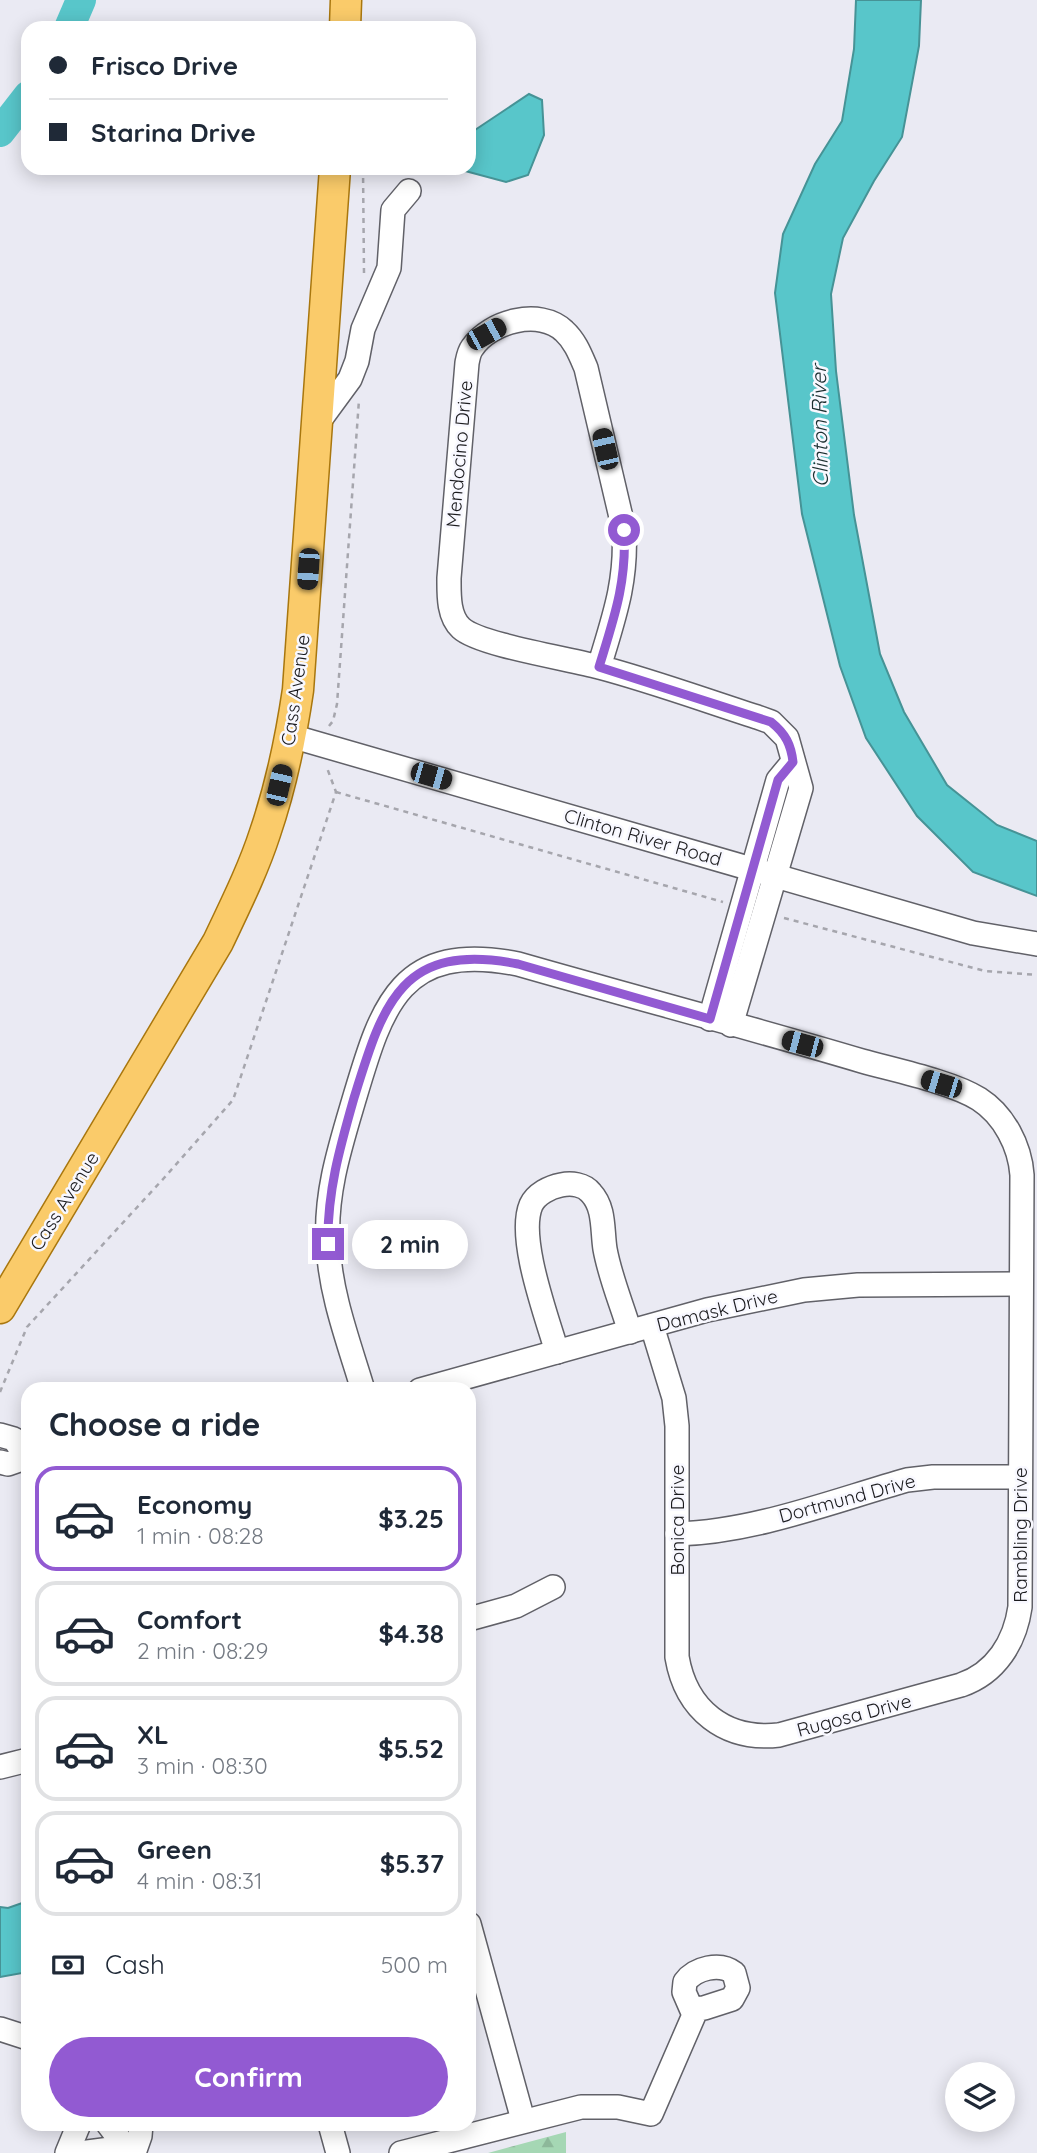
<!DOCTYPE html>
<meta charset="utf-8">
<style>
body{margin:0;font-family:Quicksand,sans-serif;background:#f2f2f3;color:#1f2937;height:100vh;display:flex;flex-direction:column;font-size:26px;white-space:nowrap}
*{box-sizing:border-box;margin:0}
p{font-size:23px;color:#747a83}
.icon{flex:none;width:38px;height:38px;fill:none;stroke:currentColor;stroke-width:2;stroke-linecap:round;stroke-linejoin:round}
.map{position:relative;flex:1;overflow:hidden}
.side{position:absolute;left:21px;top:1382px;width:455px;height:749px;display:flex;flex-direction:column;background:#fff;border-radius:21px;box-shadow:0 4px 18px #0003}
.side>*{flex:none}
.guide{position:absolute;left:21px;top:21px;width:455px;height:154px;border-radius:21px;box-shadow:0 4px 18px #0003;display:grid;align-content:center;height:154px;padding:0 28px;background:#fff}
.tools{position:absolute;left:945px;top:2062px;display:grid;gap:14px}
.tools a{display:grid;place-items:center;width:70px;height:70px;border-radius:50%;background:#fff;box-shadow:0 4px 18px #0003;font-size:35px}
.end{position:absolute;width:32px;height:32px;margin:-16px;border:9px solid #925ad2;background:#fff;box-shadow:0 0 0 4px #fff}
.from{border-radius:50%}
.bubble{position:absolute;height:49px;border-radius:24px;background:#fff;box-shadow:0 4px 18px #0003;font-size:23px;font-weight:700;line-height:49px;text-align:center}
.car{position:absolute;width:21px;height:42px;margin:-21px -10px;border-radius:9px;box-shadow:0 0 5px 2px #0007;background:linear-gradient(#222 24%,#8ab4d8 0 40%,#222 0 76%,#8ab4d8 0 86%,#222 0)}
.guide b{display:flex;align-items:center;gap:24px;height:66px;font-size:26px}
.guide b+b{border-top:2px solid #e0e1e3}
.guide i{width:18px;height:18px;background:#1f2937}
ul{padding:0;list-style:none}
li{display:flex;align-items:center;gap:21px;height:105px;margin:0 14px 10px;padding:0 14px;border:4px solid #e0e1e3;border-radius:21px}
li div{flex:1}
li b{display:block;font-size:26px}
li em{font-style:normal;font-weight:700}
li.active{border-color:#925ad2}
li>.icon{width:63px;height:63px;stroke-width:1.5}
h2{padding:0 28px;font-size:32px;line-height:84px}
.pay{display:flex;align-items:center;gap:18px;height:77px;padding:0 28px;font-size:26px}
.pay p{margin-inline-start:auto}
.action{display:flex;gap:14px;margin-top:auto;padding:14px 28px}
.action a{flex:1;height:80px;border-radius:42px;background:#925ad2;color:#fff;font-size:28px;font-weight:700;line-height:80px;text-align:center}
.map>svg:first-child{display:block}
.forest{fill:url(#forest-firs)}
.water{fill:#58c6ca;stroke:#469396;stroke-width:2}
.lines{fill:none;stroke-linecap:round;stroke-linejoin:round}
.river{stroke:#58c6ca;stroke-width:30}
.minor-casing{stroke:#616168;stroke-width:26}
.major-casing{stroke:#a9770e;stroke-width:33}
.path{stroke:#a6a6ad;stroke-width:2.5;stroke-dasharray:5 5;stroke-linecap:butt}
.minor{stroke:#fff;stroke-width:23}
.major{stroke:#facb6a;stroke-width:30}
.route{stroke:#925ad2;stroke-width:9}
.labels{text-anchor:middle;stroke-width:5;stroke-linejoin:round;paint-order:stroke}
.street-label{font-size:19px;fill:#1b1b1e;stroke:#f8f8ff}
.water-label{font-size:21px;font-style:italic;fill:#1b2f30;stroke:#f8f8ff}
</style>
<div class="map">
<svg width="1037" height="2153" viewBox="0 0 1037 2153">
<defs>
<pattern id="forest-firs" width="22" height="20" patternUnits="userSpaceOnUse" patternTransform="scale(1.75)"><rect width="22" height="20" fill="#a5d7b4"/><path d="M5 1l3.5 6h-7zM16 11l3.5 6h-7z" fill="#8db89a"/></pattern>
</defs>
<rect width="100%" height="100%" fill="#eaeaf3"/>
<path class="forest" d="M566,2132V2153H488Z"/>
<g class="water">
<path d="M856,0H921L919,46L902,137L874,181L843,238L831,294L836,371L854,515L880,654L904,712L947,785L997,825L1037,841V896L973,872L917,816L866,738L840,666L802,514L775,293L783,234L815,164L842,121L854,49Z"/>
<path d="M529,94L542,100L544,135L528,175L506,182L454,168H469V134Z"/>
<path d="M28,1901V1972L0,1977V1907L8,1908Z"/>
</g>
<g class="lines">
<g class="river">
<path d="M69,28L81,0"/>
<path d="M0,132L28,96"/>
</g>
<defs>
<g id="minor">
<path d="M317,424L350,379L357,361L363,329L389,268L393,210L409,191"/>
<path d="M599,667C614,617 627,582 624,530L586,368C580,354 575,341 564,331C540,308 490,321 472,348C469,352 468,358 467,363L449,578C449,594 448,616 461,628C479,645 571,659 599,667C652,681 704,700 757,717L771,722L787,738L801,788L731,1025"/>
<path d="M291,736L973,933L1037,944"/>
<path d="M710,1019L778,780L793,762"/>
<path d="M557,1352C547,1317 517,1238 531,1205C536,1194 550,1187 561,1185C571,1183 584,1184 591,1193C605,1208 602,1230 605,1249C610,1277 622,1305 630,1332"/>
<path d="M363,1390C349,1343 330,1294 328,1244C325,1195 339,1150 353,1103C381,1009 398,940 518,964C633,997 748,1027 862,1061C894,1070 952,1082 979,1099C1004,1115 1020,1146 1022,1175L1020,1607C1015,1642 996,1673 961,1685L779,1735C725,1741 686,1710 677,1657V1426L674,1398L652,1326"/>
<path d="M420,1390L707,1310L804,1290L858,1285L1021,1284"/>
<path d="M0,1435L14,1439L26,1456"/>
<path d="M0,1462L8,1464L28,1457"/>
<path d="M677,1534C754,1532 833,1501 907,1480L933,1477H1020"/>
<path d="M469,1619L516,1606L553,1587"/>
<path d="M0,1767L28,1760"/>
<path d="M469,1924L523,2120"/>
<path d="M0,2029L28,2038"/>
<path d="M108,2124L130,2153"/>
<path d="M330,2124L338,2153"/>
<path d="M67,2153L79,2124"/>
<path d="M80,2153L126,2147"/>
<path d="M134,2153L140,2136L141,2124"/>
<path d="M401,2153L581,2107H618L651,2114L694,2015L684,1992L685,1982C695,1968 720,1962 734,1973L738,1988L732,1999L704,2008L693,2009"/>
</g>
<g id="major">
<path d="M345,28L346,0"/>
<path d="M0,1308L218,942C235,906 253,870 265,833C281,786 291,738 298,690L335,168"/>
</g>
</defs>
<use href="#minor" class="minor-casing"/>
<use href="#major" class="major-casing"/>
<g class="path">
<path d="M363,168L364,274"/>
<path d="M329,726L333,721L337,704L359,400"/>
<path d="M336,792L723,902"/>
<path d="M784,918L985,971L1037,975"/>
<path d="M0,1392L27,1327L164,1178L233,1100L336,792L327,768"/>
</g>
<use href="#minor" class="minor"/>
<use href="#major" class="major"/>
</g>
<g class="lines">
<path class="route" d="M328,1244C327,1192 340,1147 354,1098C383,1004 401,941 518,964L710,1019L778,780L793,762C791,745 786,734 771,722L599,667C614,618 627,582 624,530"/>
</g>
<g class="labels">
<g class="street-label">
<text transform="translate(459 454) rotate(-85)" y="7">Mendocino Drive</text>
<text transform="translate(295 690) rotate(-82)" y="7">Cass Avenue</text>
<text transform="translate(643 837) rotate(16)" y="7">Clinton River Road</text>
<text transform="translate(64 1201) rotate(-58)" y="7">Cass Avenue</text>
<text transform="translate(717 1310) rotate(-14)" y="7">Damask Drive</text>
<text transform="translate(847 1498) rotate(-15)" y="7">Dortmund Drive</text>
<text transform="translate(677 1520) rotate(-90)" y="7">Bonica Drive</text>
<text transform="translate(1020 1535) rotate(-90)" y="7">Rambling Drive</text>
<text transform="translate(854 1715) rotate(-15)" y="7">Rugosa Drive</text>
</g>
<g class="water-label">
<text transform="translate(820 426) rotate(-91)" y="7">Clinton River</text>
</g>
</g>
</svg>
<div class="tools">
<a><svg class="icon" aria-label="layers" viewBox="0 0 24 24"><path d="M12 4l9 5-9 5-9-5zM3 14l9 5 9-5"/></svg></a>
</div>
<i class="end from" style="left:624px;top:530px"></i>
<i class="end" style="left:328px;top:1244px"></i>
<div class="bubble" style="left:352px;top:1220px;width:116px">2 min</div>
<i class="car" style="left:486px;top:334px;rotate:61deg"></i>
<i class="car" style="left:605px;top:449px;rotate:347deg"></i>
<i class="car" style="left:308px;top:569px;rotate:184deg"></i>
<i class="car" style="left:431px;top:776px;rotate:106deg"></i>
<i class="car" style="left:279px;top:785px;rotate:13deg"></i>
<i class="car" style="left:802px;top:1044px;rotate:285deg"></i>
<i class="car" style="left:941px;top:1084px;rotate:287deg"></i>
<div class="guide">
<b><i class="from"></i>Frisco Drive</b>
<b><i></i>Starina Drive</b>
</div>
<section class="side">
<h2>Choose a ride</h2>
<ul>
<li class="active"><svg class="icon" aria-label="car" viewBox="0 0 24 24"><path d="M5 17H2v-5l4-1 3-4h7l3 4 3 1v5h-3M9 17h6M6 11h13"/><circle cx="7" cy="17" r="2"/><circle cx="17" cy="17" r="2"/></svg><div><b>Economy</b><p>1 min · 08:28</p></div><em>$3.25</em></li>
<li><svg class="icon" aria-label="car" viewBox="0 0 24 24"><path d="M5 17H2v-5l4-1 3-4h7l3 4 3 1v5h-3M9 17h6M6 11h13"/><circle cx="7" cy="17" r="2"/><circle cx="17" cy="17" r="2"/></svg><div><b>Comfort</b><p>2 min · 08:29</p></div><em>$4.38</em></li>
<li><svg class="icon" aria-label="car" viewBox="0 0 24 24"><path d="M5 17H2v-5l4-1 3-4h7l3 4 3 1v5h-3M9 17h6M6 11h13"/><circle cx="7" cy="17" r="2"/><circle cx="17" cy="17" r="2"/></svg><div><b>XL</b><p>3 min · 08:30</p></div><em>$5.52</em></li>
<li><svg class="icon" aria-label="car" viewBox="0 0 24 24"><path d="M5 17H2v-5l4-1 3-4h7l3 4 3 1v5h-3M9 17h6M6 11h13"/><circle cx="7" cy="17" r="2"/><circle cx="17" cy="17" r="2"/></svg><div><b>Green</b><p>4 min · 08:31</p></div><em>$5.37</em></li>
</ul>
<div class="pay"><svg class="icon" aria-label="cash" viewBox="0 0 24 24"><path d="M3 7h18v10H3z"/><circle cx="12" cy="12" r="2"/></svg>Cash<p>500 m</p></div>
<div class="action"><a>Confirm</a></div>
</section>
</div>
